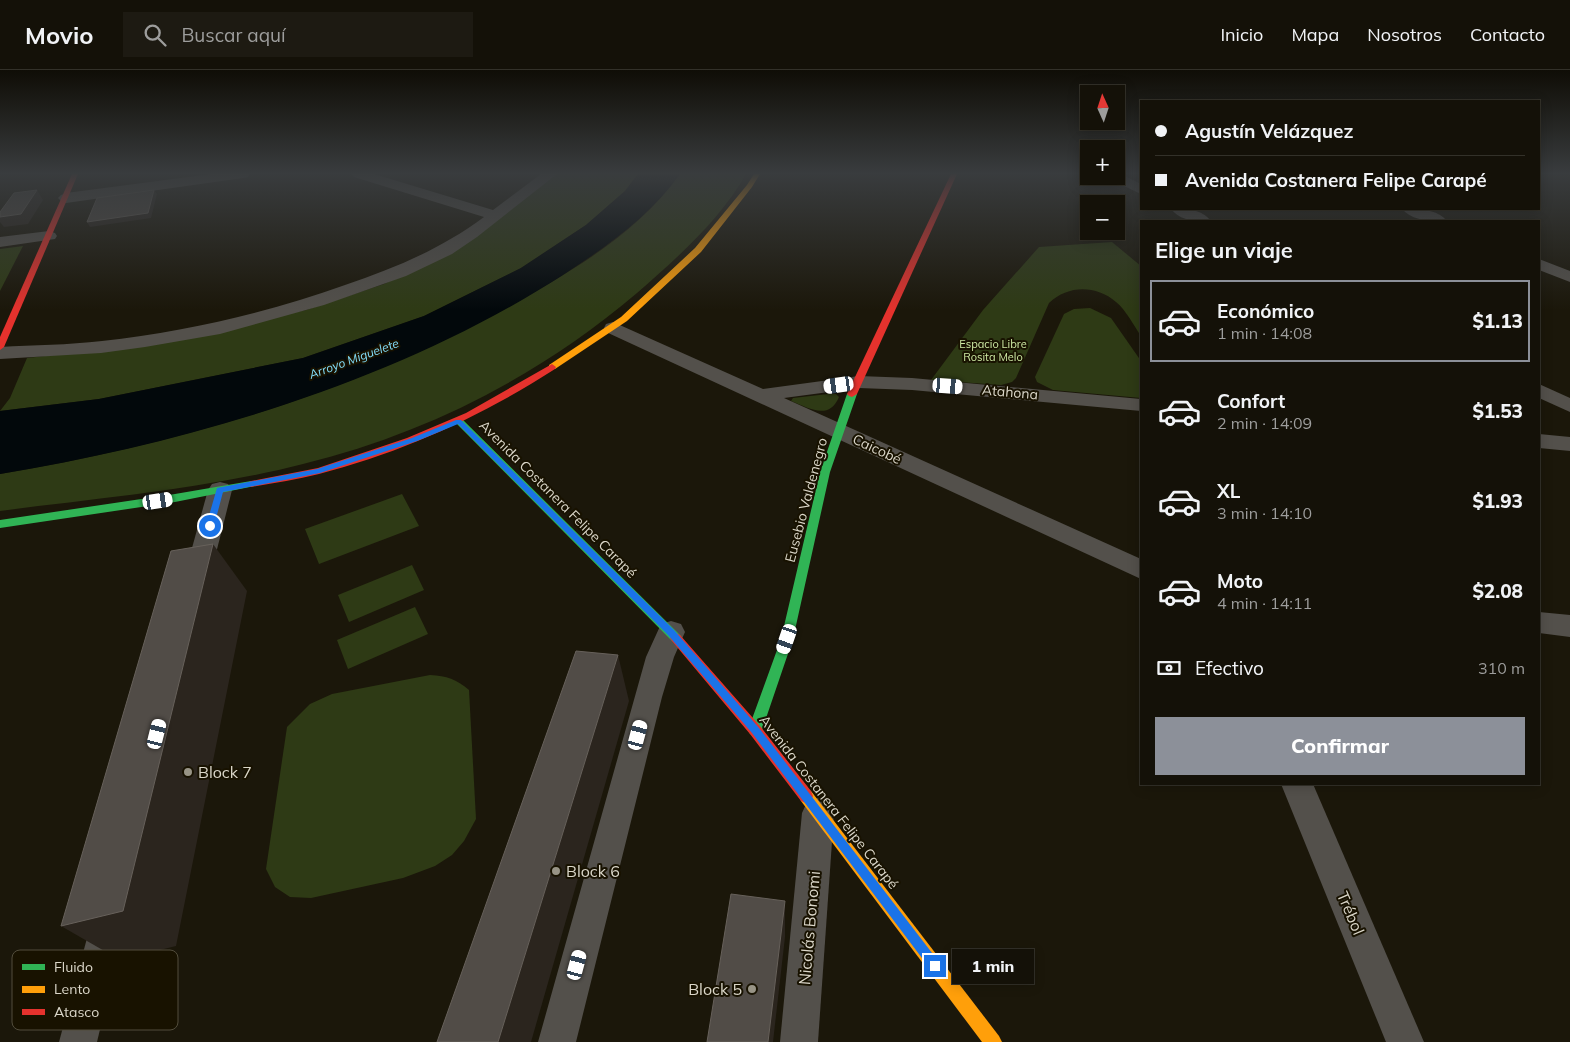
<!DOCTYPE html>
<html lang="es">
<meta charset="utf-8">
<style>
body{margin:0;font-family:Mulish,sans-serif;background:#1d1a12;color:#f1f3f6;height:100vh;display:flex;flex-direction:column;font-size:19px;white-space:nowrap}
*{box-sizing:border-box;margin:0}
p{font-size:16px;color:#9d9d9c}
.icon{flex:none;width:28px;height:28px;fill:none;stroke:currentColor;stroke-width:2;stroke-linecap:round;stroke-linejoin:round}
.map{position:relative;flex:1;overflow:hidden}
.sheet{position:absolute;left:1140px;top:150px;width:400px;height:565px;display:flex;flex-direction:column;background:#141108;border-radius:0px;box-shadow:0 2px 12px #0003,0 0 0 1px #333129}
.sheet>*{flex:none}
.guide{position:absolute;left:1140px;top:30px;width:400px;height:110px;border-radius:0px;box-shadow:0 2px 12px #0003,0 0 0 1px #333129;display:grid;align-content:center;height:110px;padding:0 15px;background:#141108}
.needle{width:32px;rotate:357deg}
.controls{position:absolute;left:1080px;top:15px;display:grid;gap:10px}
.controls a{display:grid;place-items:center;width:45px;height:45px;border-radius:0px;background:#141108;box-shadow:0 2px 12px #0003,0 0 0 1px #333129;font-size:25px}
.end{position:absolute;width:22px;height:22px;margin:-11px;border:6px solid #1a73e8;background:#fff;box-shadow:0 0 0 2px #fff}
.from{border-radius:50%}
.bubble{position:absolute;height:35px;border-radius:0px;background:#141108;box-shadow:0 2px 12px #0003,0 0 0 1px #333129;font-size:16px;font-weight:800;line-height:35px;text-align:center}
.car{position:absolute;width:15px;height:30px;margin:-15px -8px;border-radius:6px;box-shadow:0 0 4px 1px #0007;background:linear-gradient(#fff 24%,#345 0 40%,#fff 0 76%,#345 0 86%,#fff 0)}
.guide b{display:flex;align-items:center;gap:18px;height:48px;font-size:19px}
.guide b+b{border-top:1px solid #333129}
.guide i{width:12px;height:12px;background:#f1f3f6}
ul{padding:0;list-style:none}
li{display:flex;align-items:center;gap:15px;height:82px;margin:0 10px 8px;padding:0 5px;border:2px solid transparent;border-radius:0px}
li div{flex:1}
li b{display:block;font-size:19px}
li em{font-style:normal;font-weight:800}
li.selected{border-color:#8c9099}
li>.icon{width:45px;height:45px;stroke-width:1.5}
h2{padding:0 15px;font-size:22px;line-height:60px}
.pay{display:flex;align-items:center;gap:12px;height:55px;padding:0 15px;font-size:19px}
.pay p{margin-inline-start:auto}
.cta{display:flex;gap:10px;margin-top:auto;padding:10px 15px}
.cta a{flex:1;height:58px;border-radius:0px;background:#8c9099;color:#fff;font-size:20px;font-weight:800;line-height:58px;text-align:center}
header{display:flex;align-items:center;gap:30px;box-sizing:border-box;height:70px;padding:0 25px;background:#141108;border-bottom:1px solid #333129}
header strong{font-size:24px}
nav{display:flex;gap:28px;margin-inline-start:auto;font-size:18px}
.search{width:350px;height:45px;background:#1d1a12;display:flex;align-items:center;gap:12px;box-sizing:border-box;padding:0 18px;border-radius:0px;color:#9d9d9c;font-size:19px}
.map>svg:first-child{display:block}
.green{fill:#2e3a15}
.water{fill:#02080b}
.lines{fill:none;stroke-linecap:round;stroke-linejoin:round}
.street{fill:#53504b;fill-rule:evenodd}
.fast{fill:#30b455;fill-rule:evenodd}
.slow{fill:#ff9f0a;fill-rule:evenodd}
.jam{fill:#e5322d;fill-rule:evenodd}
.shaded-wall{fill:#2b251e}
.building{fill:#514c47;stroke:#67615b}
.route{fill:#1a73e8}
.poi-dot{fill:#989486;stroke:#181200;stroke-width:2}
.labels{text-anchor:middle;stroke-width:4;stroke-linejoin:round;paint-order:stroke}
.far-park-label{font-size:11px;fill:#ceeaa4;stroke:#181200}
.far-water-label{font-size:12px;font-style:italic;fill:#83defa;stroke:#181200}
.street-label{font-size:14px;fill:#dbd7c9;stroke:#181200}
.near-poi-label{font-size:16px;fill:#dbd7c9;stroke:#181200;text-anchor:start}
.near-street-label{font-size:16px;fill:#dbd7c9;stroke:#181200}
.key{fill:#181200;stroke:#524d3c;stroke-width:1}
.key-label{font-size:14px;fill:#dbd7c9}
</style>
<header>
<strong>Movio</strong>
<div class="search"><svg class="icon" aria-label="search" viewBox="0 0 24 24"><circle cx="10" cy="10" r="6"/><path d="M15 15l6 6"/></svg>Buscar aquí</div>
<nav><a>Inicio</a><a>Mapa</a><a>Nosotros</a><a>Contacto</a></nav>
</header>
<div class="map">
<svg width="1570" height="972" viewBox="0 0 1570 972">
<rect width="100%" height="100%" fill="#1b170a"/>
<g class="green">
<path d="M555,104H638L625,121L586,155L521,198L424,246L303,288L99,329L0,341L10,328L27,288L135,276L306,240L384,214L432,191Z"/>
<path d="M680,104H746C721,149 676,189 637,223C539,306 428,363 303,394C206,419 99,428 0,441V404C148,379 300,338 436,274C460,263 483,249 507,237C571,202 637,164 680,104Z"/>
<path d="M1112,172L1141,196V266C1134,256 1126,240 1116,232C1096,215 1068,215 1049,233L1016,308L1012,312L1001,315L931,310L983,240L1039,177Z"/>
<path d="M23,176L0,221V179Z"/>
<path d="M1090,238L1111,248L1141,291V328L1053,320L1037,312L1035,307L1064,244L1074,239Z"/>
<path d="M828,324H836L839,327C829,351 809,338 791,331L793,328Z"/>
<path d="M402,424L419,456L319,494L305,459Z"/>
<path d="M412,495L424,520L349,552L338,525Z"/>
<path d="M415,537L428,564L348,599L337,570Z"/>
<path d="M430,605C447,606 456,609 469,620L476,749L464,771L452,785L435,796L403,808L311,828L290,827L275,817L266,799L287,657L310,634L332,624Z"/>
</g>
<path class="water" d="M638,104H680C649,147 607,176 563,205C398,311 193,372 0,404V341L99,329L303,288L424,246L521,198L586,155L625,121Z"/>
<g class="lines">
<g class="street">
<path d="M211,104H250L248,107L243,108L66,133L61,131L58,128L61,125L66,123Z"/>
<path d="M352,104H374L493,140L541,104H557L477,167L452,184L406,206L324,235L220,264L145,277L101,283L0,289V277C34,275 68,275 102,271C185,262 267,243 345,215C395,198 441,179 484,147L354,107Z"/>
<path d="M1116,104H1121L1141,114V124L1109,109L1107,106H1116Z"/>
<path d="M1171,139C1185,138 1202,139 1211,151C1197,152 1180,151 1171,139Z"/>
<path d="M1402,139C1416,138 1438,139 1447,151C1433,152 1412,151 1402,139Z"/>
<path d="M49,161L55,163L57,166L55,169L0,177V167Z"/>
<path d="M1539,189L1570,201V212L1539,200Z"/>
<path d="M613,252L763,319L859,306L912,308L1141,329V341L912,320L859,318L784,328L1141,489V509L606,262L604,258L606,254Z"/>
<path d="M1539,314L1570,328V342L1539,328Z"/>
<path d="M1539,364L1570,367V381L1539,378Z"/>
<path d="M220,412L228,414L232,420L210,507L206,514L197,517L188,514L184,507L208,420L212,414Z"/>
<path d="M1539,542L1570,545V567L1539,563Z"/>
<path d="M671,551L681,554L685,562L674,587L662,627L576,972H538L646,587L661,554Z"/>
<path d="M1281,714H1313L1424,972H1386Z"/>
<path d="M818,728L829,732L834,743L818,972H780L802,743L807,732Z"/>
<path d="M110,829L122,834L127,846L97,972H59L93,846L98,834Z"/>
</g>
<g class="fast">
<path d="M852,321L857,324L830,402L793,569L762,660L760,664L755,666L750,664L748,660L781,569L820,402L847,324Z"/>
<path d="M459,348L462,349L680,565L682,568L680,571L676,573L672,571L456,353L454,351Z"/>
<path d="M251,411L256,414L255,416L175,432L0,458V450L175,424Z"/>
</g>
<g class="slow">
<path d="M754,104H760L752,117L701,182L627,251L555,299H549V295L621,247L695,178L747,115Z"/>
<path d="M806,719L811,721L999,966L1002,972H982L801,731L799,726L801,721Z"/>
</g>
<g class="jam">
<path d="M72,104H78L4,277L0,280V267Z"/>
<path d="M951,104H957L857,324L852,327L849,326L847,324Z"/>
<path d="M552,294L556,297L555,299C482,346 403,382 319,404C296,410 273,413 251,417L246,414L251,411L318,398L407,368L466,343Z"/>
<path d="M676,563L680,565L760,656L811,721L813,726L811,731L806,733L801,731L750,664L672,571L670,568L672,565Z"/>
</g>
</g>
<g class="shaded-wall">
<path d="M37,120L43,130L28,154L4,157L0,152V147Z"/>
<path d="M154,120L157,124L151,148L90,157L87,152Z"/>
<path d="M213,474L247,521L176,876L120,890L61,856Z"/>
<path d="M618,585L629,631L531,972H498Z"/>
<path d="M785,831V867L773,972H768Z"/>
</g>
<g class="building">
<path d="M37,120L21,144L0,147V142L14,123Z"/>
<path d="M154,120L148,143L87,152L97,128Z"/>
<path d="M213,474L123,841L61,856L171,481Z"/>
<path d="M576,581L618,585L498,972H437Z"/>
<path d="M731,824L785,831L768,972H707Z"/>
</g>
<linearGradient id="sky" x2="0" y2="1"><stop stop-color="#0f0d06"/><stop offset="0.43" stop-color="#393c3e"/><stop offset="1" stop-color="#393c3e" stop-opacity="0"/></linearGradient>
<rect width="1570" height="240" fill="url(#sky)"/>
<path class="route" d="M456,350H461L674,560L759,658L939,892L941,896L939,900L935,902L931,900L752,663L668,565L458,354L417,371L320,403L223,422L214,456L210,459L206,456L217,418L317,399L412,368Z"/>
<g class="poi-dot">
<circle cx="188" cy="702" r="5"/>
<circle cx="556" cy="801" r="5"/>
<circle cx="752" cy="919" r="5"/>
</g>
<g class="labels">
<g class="far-park-label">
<text x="993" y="278">Espacio Libre<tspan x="993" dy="13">Rosita Melo</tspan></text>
</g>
<g class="far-water-label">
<text transform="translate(354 289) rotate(-20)" y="4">Arroyo Miguelete</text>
</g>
<g class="street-label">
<text transform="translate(1010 322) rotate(5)" y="5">Atahona</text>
<text transform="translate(877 379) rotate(25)" y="5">Caicobé</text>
<text transform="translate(558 429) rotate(45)" y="5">Avenida Costanera Felipe Carapé</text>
<text transform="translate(806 430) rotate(-75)" y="5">Eusebio Valdenegro</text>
<text transform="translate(829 732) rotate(52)" y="5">Avenida Costanera Felipe Carapé</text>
</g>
<g class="near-poi-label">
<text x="198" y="708">Block 7</text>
<text x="566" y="807">Block 6</text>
<text x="742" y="925" text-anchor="end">Block 5</text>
</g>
<g class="near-street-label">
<text transform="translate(1351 843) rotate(67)" y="6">Trébol</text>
<text transform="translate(809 858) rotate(-85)" y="6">Nicolás Bonomi</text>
</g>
</g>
<rect x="12" y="880" width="166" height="80" rx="8" class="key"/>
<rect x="22" y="894" width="23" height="6" fill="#30b455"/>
<rect x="22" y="916" width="23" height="7" fill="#ff9f0a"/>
<rect x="22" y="939" width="23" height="6" fill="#e5322d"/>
<g class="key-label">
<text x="54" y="902">Fluido</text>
<text x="54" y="924">Lento</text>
<text x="54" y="947">Atasco</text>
</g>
</svg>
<div class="controls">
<a><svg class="needle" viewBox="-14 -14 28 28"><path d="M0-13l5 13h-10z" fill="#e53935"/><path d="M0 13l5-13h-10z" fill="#9d9d9c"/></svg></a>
<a>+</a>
<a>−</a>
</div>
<i class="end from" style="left:210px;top:456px"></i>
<i class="end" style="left:935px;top:896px"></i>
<div class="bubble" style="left:952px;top:879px;width:82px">1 min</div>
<i class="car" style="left:839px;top:315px;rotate:262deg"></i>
<i class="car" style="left:948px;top:316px;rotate:94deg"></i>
<i class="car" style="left:158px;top:431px;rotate:81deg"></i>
<i class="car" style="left:787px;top:569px;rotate:199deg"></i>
<i class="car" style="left:157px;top:664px;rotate:14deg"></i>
<i class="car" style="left:638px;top:665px;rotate:15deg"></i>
<i class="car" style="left:577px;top:895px;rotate:15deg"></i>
<div class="guide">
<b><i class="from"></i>Agustín Velázquez</b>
<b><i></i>Avenida Costanera Felipe Carapé</b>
</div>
<section class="sheet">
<h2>Elige un viaje</h2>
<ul>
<li class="selected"><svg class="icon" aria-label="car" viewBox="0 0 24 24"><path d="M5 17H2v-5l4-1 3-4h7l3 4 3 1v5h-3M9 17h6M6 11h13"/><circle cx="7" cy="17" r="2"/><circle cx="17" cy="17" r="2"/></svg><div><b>Económico</b><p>1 min · 14:08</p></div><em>$1.13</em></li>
<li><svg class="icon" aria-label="car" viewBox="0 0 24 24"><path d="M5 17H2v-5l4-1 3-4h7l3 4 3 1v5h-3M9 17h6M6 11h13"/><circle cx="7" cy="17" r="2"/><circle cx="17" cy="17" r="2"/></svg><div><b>Confort</b><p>2 min · 14:09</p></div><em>$1.53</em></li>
<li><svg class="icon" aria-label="car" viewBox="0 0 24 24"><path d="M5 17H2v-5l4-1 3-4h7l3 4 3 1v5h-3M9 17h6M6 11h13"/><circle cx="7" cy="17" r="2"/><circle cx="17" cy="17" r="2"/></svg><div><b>XL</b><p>3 min · 14:10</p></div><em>$1.93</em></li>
<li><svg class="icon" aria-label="car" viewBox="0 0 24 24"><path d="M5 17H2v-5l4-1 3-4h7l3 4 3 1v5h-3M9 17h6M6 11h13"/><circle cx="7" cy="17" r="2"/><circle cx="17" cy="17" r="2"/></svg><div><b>Moto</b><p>4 min · 14:11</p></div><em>$2.08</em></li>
</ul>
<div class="pay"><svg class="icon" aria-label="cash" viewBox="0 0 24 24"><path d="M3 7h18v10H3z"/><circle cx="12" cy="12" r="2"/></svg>Efectivo<p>310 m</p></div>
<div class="cta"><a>Confirmar</a></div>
</section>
</div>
